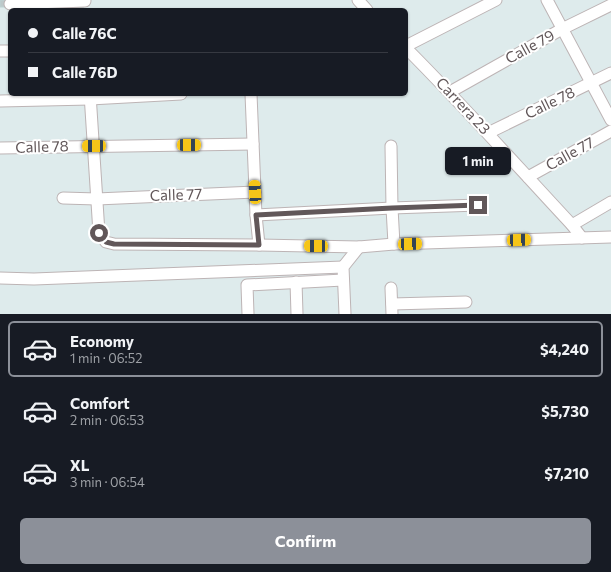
<!DOCTYPE html>
<meta charset="utf-8">
<style>
body{margin:0;font-family:Commissioner,sans-serif;background:#242831;color:#f1f3f6;height:100vh;display:flex;flex-direction:column;font-size:15px;white-space:nowrap}
*{box-sizing:border-box;margin:0}
p{font-size:13px;color:#9ea1a6}
.icon{flex:none;width:22px;height:22px;fill:none;stroke:currentColor;stroke-width:2;stroke-linecap:round;stroke-linejoin:round}
.map{position:relative;height:314px;overflow:hidden}
.panel{display:flex;flex-direction:column;background:#171b24;flex:1}
.panel>*{flex:none}
.banner{position:absolute;left:8px;top:8px;width:400px;height:88px;border-radius:6px;box-shadow:0 1px 3px #0004;display:grid;align-content:center;height:88px;padding:0 20px;background:#171b24}
.end{position:absolute;width:18px;height:18px;margin:-9px;border:5px solid #615759;background:#fff;box-shadow:0 0 0 2px #fff}
.from{border-radius:50%}
.bubble{position:absolute;height:28px;border-radius:6px;background:#171b24;box-shadow:0 1px 3px #0004;font-size:13px;font-weight:700;line-height:28px;text-align:center}
.car{position:absolute;width:12px;height:24px;margin:-12px -6px;border-radius:5px;box-shadow:0 0 3px 1px #0007;background:linear-gradient(#f5c518 24%,#345 0 40%,#f5c518 0 76%,#345 0 86%,#f5c518 0)}
.banner b{display:flex;align-items:center;gap:14px;height:38px;font-size:15px}
.banner b+b{border-top:1px solid #363941}
.banner i{width:10px;height:10px;background:#f1f3f6}
ul{padding:7px 0 0;list-style:none}
li{display:flex;align-items:center;gap:12px;height:56px;margin:0 8px 6px;padding:0 12px;border:2px solid transparent;border-radius:6px}
li div{flex:1}
li b{display:block;font-size:15px}
li em{font-style:normal;font-weight:700}
li.current{border-color:#8c9099}
li>.icon{width:36px;height:36px;stroke-width:1.5}
.cta{display:flex;gap:8px;margin-top:auto;padding:8px 20px}
.cta a{flex:1;height:46px;border-radius:6px;background:#8c9099;color:#fff;font-size:16px;font-weight:700;line-height:46px;text-align:center}
.map>svg:first-child{display:block}
.building{fill:#bdc9ca;stroke:#bcd1d1}
.lines{fill:none;stroke-linecap:round;stroke-linejoin:round}
.minor-casing{stroke:#bdb4b5;stroke-width:13}
.minor{stroke:#fff;stroke-width:11}
.route{stroke:#615759;stroke-width:5}
.labels{text-anchor:middle;stroke-width:4;stroke-linejoin:round;paint-order:stroke}
.street-label{font-size:15px;fill:#615759;stroke:#fff}
</style>
<div class="map">
<svg width="611" height="314" viewBox="0 0 611 314">
<rect width="100%" height="100%" fill="#deebec"/>
<g class="building">
<rect x="0" y="0" width="7" height="7"/>
<path d="M74,4V10H65L66,5Z"/>
<path d="M74,4H83L84,10H74Z"/>
<path d="M66,5L65,10H55V6Z"/>
</g>
<g class="lines">
<defs>
<g id="minor">
<path d="M358,0L367,10"/>
<path d="M547,0L611,120"/>
<path d="M10,4L85,1"/>
<path d="M406,46L496,0"/>
<path d="M406,48C463,105 517,166 572,225L582,238"/>
<path d="M0,51H10"/>
<path d="M450,92L562,29L611,5"/>
<path d="M90,94L99,233L106,242L114,244L259,245L256,215L251,94"/>
<path d="M0,101L90,99L181,94"/>
<path d="M488,133L611,73"/>
<path d="M391,146L392,208L394,244"/>
<path d="M0,148L253,144"/>
<path d="M528,177L611,131"/>
<path d="M63,198L97,199L255,192"/>
<path d="M256,215L392,208L478,205"/>
<path d="M572,225L611,202"/>
<path d="M259,245L359,247L394,244L611,237"/>
<path d="M0,278L34,279L343,267"/>
<path d="M296,282L297,314"/>
<path d="M391,288L392,314"/>
<path d="M392,304L466,302"/>
<path d="M248,314L247,285L343,280"/>
<path d="M345,314L343,267L359,247"/>
</g>
</defs>
<use href="#minor" class="minor-casing"/>
<use href="#minor" class="minor"/>
</g>
<g class="lines">
<path class="route" d="M99,233L106,242L114,244L259,245L256,215L392,208L478,205"/>
</g>
<g class="labels">
<g class="street-label">
<text transform="translate(530 47) rotate(-29)" y="5">Calle 79</text>
<text transform="translate(550 103) rotate(-26)" y="5">Calle 78</text>
<text transform="translate(463 106) rotate(47)" y="5">Carrera 23</text>
<text transform="translate(42 147) rotate(-2)" y="5">Calle 78</text>
<text transform="translate(570 154) rotate(-29)" y="5">Calle 77</text>
<text transform="translate(176 195) rotate(-2)" y="5">Calle 77</text>
</g>
</g>
</svg>
<i class="end from" style="left:99px;top:233px"></i>
<i class="end" style="left:478px;top:205px"></i>
<div class="bubble" style="left:445px;top:147px;width:66px">1 min</div>
<i class="car" style="left:189px;top:145px;rotate:90deg"></i>
<i class="car" style="left:94px;top:146px;rotate:269deg"></i>
<i class="car" style="left:255px;top:192px;rotate:357deg"></i>
<i class="car" style="left:519px;top:240px;rotate:88deg"></i>
<i class="car" style="left:410px;top:244px;rotate:88deg"></i>
<i class="car" style="left:316px;top:246px;rotate:271deg"></i>
<div class="banner">
<b><i class="from"></i>Calle 76C</b>
<b><i></i>Calle 76D</b>
</div>
</div>
<section class="panel">
<ul>
<li class="current"><svg class="icon" aria-label="car" viewBox="0 0 24 24"><path d="M5 17H2v-5l4-1 3-4h7l3 4 3 1v5h-3M9 17h6M6 11h13"/><circle cx="7" cy="17" r="2"/><circle cx="17" cy="17" r="2"/></svg><div><b>Economy</b><p>1 min · 06:52</p></div><em>$4,240</em></li>
<li><svg class="icon" aria-label="car" viewBox="0 0 24 24"><path d="M5 17H2v-5l4-1 3-4h7l3 4 3 1v5h-3M9 17h6M6 11h13"/><circle cx="7" cy="17" r="2"/><circle cx="17" cy="17" r="2"/></svg><div><b>Comfort</b><p>2 min · 06:53</p></div><em>$5,730</em></li>
<li><svg class="icon" aria-label="car" viewBox="0 0 24 24"><path d="M5 17H2v-5l4-1 3-4h7l3 4 3 1v5h-3M9 17h6M6 11h13"/><circle cx="7" cy="17" r="2"/><circle cx="17" cy="17" r="2"/></svg><div><b>XL</b><p>3 min · 06:54</p></div><em>$7,210</em></li>
</ul>
<div class="cta"><a>Confirm</a></div>
</section>
